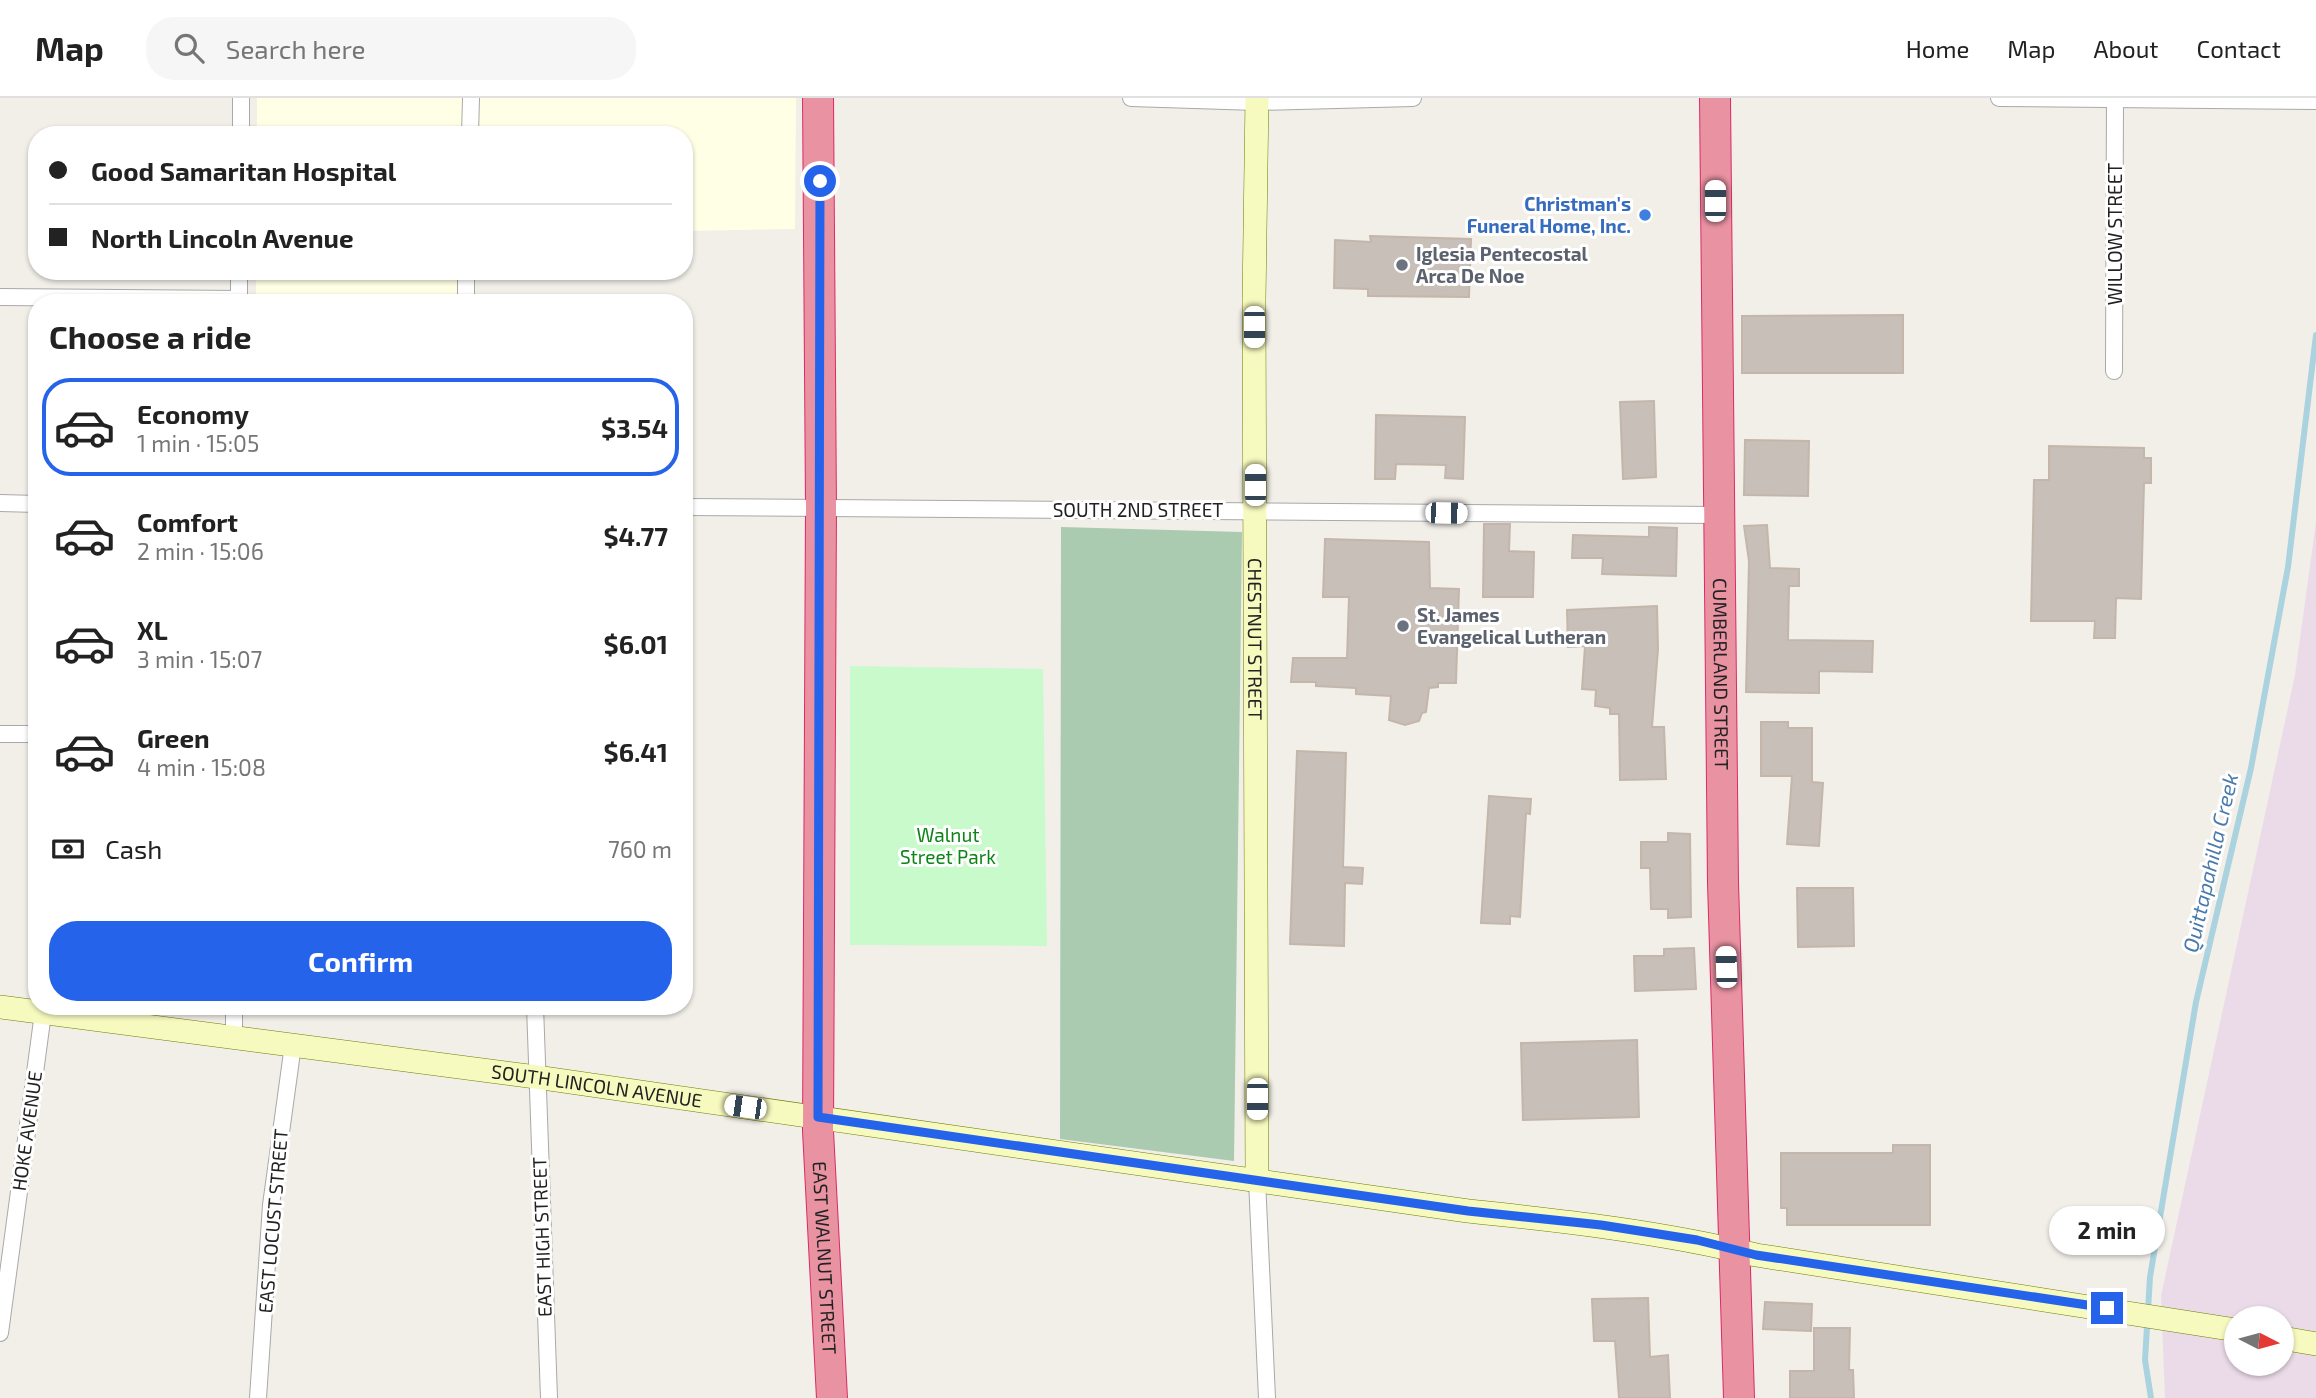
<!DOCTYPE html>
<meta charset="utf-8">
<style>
body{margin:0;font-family:"Exo 2",sans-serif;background:#f6f6f6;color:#222;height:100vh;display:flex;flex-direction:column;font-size:26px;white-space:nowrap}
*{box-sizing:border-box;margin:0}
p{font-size:23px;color:#767676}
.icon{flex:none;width:38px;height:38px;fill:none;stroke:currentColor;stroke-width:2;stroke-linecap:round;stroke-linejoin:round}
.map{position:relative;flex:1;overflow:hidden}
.panel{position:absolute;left:28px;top:196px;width:665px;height:721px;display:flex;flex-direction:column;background:#fff;border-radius:28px;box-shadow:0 2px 5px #0004}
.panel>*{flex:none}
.banner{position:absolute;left:28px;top:28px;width:665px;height:154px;border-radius:28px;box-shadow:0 2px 5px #0004;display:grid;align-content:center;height:154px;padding:0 21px;background:#fff}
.needle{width:46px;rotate:96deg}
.fabs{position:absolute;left:2224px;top:1208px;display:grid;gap:14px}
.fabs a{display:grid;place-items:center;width:70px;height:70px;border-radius:50%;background:#fff;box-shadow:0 2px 5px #0004;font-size:35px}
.end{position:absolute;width:32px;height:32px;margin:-16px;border:9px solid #2563eb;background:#fff;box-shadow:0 0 0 4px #fff}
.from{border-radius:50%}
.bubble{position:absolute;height:49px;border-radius:24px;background:#fff;box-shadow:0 2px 5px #0004;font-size:23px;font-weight:700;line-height:49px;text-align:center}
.car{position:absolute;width:21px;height:42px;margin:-21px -10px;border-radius:9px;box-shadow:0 0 5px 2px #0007;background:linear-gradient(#fff 24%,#345 0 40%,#fff 0 76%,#345 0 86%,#fff 0)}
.banner b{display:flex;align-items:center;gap:24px;height:66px;font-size:26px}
.banner b+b{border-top:2px solid #e0e0e0}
.banner i{width:18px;height:18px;background:#222}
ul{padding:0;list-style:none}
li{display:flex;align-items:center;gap:21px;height:98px;margin:0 14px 10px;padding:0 7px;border:4px solid transparent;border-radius:28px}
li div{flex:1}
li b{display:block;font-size:26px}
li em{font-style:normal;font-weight:700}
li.active{border-color:#2563eb}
li>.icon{width:63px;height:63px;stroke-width:1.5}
h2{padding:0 21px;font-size:32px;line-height:84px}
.pay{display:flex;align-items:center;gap:18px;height:77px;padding:0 21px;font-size:26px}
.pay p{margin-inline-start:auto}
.action{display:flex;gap:14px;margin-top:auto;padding:14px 21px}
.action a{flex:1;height:80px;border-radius:28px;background:#2563eb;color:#fff;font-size:28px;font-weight:700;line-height:80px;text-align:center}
header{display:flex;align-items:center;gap:42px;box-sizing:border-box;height:98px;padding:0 35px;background:#fff;border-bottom:2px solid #e0e0e0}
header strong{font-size:33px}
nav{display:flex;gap:38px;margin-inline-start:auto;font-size:24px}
.search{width:490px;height:63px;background:#f6f6f6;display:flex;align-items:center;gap:18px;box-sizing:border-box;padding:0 24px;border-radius:28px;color:#767676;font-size:26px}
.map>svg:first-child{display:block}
.industrial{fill:#ebdbe8;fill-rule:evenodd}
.education{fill:#ffffe5}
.cemetery{fill:#aacbaf}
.park{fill:#c8facc}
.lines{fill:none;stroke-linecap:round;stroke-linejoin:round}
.stream{stroke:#aad3df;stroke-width:6}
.building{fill:#c7bfb8;stroke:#c4b6ab;stroke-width:2}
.street-casing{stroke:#a9a9a9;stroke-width:18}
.secondary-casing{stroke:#707d05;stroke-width:24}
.highway-casing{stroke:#dc2a67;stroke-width:32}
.street{stroke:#fff;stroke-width:16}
.secondary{stroke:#f7fabf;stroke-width:23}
.highway{stroke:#e892a2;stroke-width:30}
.route{stroke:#2563eb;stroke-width:9}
.shop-dot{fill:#3f7fe0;stroke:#fff;stroke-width:2.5}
.worship-dot{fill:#6b7280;stroke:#fff;stroke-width:2.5}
.labels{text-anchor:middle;stroke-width:6;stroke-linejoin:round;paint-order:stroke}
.shop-label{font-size:19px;font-weight:bold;fill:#366cbe;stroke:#fff;text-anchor:end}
.street-label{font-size:19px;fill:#222;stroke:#fff}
.worship-label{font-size:19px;font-weight:bold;fill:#5b616d;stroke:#fff;text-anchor:start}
.park-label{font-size:19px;fill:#0c8416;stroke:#fff}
.water-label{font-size:21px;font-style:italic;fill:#4a7aab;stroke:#fff}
</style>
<header>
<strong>Map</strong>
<div class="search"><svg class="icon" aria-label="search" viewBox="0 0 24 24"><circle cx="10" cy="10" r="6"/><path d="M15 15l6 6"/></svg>Search here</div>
<nav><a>Home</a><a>Map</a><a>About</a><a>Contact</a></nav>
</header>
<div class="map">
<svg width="2316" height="1300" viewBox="0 0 2316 1300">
<rect width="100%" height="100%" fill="#f2efe9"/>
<path class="industrial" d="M2316,424V1300H2165L2161,1198L2295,577ZM2236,1220H2282V1265H2236Z"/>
<g class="education">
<path d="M257,0H796L795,131L684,133V37H257Z"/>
<path d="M256,173H460L459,205H256Z"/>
</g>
<path class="cemetery" d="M1061,429L1242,434L1234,1063L1060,1041Z"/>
<path class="park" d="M850,568L1043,571L1047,848L850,847Z"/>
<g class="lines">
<path class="stream" d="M2151,1300L2145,1262L2150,1179L2196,904L2251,670L2288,469L2316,237"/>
</g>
<g class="building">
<path d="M1370,138L1471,141L1469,199L1368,198V191L1334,190L1335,142L1371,144Z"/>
<path d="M1903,217V275H1742V218Z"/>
<path d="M1654,303L1656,379L1623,381L1620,304Z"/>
<path d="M1376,317L1465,319L1463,381L1445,380L1446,367L1396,366L1395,381H1375Z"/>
<path d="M1745,342L1809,343L1808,398L1744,397Z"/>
<path d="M2049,348L2144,350V360H2151V385H2144L2141,501L2116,500L2115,540H2094L2095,523H2031L2034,382H2049Z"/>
<path d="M1484,426H1510L1509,453L1534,454L1533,499H1483Z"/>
<path d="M1767,427L1770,470L1799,471V488H1789L1788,542L1873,543L1872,574L1819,573V595L1746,594L1749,463L1744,428Z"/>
<path d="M1649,429L1677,430L1676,478L1602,476L1603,460H1572L1573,437L1649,439Z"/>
<path d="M1325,441L1429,444L1430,490L1459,491L1456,585H1438V589L1429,590L1426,614L1422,615L1419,623L1405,627L1389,622L1391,598L1356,596V590L1316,588V584H1291L1293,560H1347L1349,499H1323Z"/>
<path d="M1657,508L1658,551L1652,629H1664L1666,681L1620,682L1619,616H1610V610L1595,608L1596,592L1582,591L1585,548L1568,549L1567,512Z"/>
<path d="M1761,624H1788V630H1812V684L1823,685L1819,748L1787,746L1792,678H1761Z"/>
<path d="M1297,653L1346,655L1343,769L1363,770L1362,786L1345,785L1344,848L1290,846Z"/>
<path d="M1489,698L1531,701L1530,716L1526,715L1520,819L1510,818V826L1481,825Z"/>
<path d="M1668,735L1690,736L1691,819L1668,820V811H1651L1650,770H1641V744H1668Z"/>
<path d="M1797,790H1853L1854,848L1798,849Z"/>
<path d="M1694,850L1696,891L1635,893L1634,858H1664V851Z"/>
<path d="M1637,942L1639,1019L1523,1022L1521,945Z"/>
<path d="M1893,1047H1930V1127H1787V1110H1781V1055H1893Z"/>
<path d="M1648,1200L1650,1259L1668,1257L1670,1300H1619L1615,1243H1594L1592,1201Z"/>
<path d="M1765,1204L1812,1206L1811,1233L1763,1231Z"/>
<path d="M1814,1230H1850L1849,1272H1853L1854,1300H1790V1273H1814Z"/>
</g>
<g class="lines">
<defs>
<g id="street">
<path d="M1131,0L1257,4L1413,0"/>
<path d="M1999,0L2316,3"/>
<path d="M241,37V0"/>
<path d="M470,37L471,0"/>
<path d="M0,199L239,201"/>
<path d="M239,205V173"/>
<path d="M466,205V173"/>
<path d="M2114,273L2115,0"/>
<path d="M0,405L37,406"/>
<path d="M684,409L1717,417"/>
<path d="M0,636H37"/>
<path d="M535,908L549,1300"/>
<path d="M234,940V908"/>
<path d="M1257,1082L1267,1300"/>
<path d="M0,1235L43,915"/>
<path d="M258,1300L271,1107L293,947"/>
</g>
<g id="secondary">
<path id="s1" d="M1257,0L1254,202L1257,1082"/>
<path id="s2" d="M0,909L536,979L1468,1113C1565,1123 1661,1134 1756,1157L2236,1232"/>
<path d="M2282,1240L2316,1246"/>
</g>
<g id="highway">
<path id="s3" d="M818,0L821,409L818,1033L832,1300"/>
<path id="s4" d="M1715,0L1723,785L1739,1300"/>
</g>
</defs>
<use href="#street" class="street-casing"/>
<use href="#secondary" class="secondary-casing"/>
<use href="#highway" class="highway-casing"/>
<use href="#street" class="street"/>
<use href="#secondary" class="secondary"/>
<use href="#highway" class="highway"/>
</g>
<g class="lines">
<path class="route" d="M820,83L818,1019L1468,1113L1601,1127L1697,1142L1756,1157L2107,1210"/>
</g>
<circle class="shop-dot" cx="1645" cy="117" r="7"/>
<g class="worship-dot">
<circle cx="1402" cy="167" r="7"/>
<circle cx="1403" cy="528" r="7"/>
</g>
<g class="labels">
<g class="shop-label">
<text x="1631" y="113">Christman's<tspan x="1631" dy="22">Funeral Home, Inc.</tspan></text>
</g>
<g class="street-label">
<text transform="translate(2115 136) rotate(-90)" y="7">WILLOW STREET</text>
<text x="1138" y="419">SOUTH 2ND STREET</text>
<text dy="7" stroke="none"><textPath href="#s1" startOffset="541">CHESTNUT STREET</textPath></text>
<text dy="7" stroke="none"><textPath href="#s4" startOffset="576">CUMBERLAND STREET</textPath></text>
<text dy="7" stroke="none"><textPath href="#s2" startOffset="602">SOUTH LINCOLN AVENUE</textPath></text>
<text transform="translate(27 1033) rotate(-82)" y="7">HOKE AVENUE</text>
<text transform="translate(273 1123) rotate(-85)" y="7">EAST LOCUST STREET</text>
<text transform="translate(542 1139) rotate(-92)" y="7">EAST HIGH STREET</text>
<text dy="7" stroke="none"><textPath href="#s3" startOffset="1160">EAST WALNUT STREET</textPath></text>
</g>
<g class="worship-label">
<text x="1416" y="163">Iglesia Pentecostal<tspan x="1416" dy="22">Arca De Noe</tspan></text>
<text x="1417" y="524">St. James<tspan x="1417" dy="22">Evangelical Lutheran</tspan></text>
</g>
<g class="park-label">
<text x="948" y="744">Walnut<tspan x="948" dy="22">Street Park</tspan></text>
</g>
<g class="water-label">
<text transform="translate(2211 765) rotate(-77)" y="7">Quittapahilla Creek</text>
</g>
</g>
</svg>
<div class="fabs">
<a><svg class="needle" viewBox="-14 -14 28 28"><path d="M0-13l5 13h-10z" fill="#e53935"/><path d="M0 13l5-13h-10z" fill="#767676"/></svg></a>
</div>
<i class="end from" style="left:820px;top:83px"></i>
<i class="end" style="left:2107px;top:1210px"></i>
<div class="bubble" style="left:2049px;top:1108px;width:116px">2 min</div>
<i class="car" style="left:1715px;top:103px;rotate:0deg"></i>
<i class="car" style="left:1254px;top:229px;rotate:180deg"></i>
<i class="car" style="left:1255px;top:387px;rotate:0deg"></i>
<i class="car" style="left:1446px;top:415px;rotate:91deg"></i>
<i class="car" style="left:1726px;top:869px;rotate:358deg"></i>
<i class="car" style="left:1257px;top:1001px;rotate:180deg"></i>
<i class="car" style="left:745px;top:1009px;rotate:278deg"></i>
<div class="banner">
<b><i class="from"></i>Good Samaritan Hospital</b>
<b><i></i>North Lincoln Avenue</b>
</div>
<section class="panel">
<h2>Choose a ride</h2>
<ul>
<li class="active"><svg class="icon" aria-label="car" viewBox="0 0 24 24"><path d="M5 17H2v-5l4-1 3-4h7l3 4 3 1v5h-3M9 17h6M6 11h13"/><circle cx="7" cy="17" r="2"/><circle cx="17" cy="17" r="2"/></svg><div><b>Economy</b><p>1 min · 15:05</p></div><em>$3.54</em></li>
<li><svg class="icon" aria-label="car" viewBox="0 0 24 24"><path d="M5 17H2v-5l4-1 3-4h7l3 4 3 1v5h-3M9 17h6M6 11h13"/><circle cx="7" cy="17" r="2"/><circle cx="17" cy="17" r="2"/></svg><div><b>Comfort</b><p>2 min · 15:06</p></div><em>$4.77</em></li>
<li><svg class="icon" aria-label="car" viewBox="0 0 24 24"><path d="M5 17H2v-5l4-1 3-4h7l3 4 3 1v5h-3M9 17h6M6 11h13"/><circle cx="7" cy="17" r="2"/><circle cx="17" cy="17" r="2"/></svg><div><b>XL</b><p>3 min · 15:07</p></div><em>$6.01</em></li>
<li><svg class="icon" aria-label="car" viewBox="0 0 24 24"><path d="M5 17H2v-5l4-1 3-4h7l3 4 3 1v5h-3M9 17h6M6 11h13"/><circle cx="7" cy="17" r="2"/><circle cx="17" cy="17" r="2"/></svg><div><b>Green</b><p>4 min · 15:08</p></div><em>$6.41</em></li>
</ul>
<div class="pay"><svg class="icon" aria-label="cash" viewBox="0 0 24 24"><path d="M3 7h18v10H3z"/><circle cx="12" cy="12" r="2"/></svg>Cash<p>760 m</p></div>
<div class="action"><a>Confirm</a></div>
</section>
</div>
